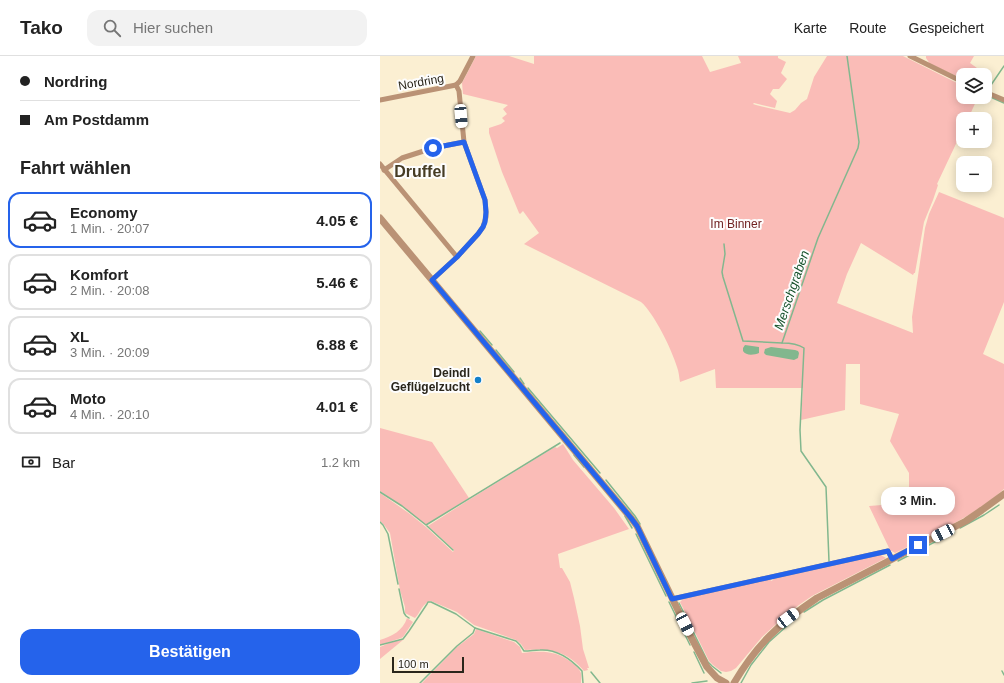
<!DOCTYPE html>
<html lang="de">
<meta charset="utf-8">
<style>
body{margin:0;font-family:Helvetica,sans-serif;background:#f2f2f2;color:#222;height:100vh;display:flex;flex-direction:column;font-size:15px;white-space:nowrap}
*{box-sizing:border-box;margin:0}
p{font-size:13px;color:#767676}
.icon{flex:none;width:22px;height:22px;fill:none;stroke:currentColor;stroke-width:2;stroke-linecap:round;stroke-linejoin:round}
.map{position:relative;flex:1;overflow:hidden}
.panel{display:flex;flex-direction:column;background:#fff;width:380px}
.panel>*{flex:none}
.banner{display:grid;align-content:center;height:88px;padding:0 20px;background:#fff}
.tools{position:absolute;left:576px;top:12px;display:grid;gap:8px}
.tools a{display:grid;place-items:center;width:36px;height:36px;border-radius:8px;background:#fff;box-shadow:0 2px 10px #0003;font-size:20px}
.scale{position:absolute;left:12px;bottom:10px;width:72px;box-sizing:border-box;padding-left:4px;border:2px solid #2a261b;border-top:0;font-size:11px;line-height:14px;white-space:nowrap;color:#2a261b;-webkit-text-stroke:3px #fdfdfd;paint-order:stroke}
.end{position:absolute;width:18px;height:18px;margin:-9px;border:5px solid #2563eb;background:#fff;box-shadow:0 0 0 2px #fff}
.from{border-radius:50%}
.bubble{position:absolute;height:28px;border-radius:12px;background:#fff;box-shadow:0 2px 10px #0003;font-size:13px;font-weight:700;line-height:28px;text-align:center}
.car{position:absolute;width:12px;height:24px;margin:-12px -6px;border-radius:5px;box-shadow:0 0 3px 1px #0007;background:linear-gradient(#fff 24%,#345 0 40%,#fff 0 76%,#345 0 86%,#fff 0)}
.banner b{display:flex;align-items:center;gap:14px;height:38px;font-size:15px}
.banner b+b{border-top:1px solid #e0e0e0}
.banner i{width:10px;height:10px;background:#222}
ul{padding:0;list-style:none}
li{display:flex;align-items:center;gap:12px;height:56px;margin:0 8px 6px;padding:0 12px;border:2px solid #e0e0e0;border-radius:12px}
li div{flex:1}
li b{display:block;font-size:15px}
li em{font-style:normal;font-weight:700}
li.selected{border-color:#2563eb}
li>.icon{width:36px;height:36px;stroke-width:1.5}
h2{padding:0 20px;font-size:18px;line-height:48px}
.pay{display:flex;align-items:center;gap:10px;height:44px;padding:0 20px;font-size:15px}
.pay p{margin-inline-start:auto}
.button{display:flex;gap:8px;margin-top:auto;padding:8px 20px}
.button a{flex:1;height:46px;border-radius:12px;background:#2563eb;color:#fff;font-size:16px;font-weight:700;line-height:46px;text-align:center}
header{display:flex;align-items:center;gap:24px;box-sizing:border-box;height:56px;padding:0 20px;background:#fff;border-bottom:1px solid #e0e0e0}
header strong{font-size:19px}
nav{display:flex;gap:22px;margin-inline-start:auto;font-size:14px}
.search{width:280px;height:36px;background:#f2f2f2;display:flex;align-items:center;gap:10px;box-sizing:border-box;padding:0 14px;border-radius:12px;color:#767676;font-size:15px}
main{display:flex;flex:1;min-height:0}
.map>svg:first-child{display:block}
.green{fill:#fabcb7}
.water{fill:#82b78e}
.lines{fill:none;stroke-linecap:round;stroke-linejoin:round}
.stream{stroke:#82b78e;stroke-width:1.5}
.minor{stroke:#ba9275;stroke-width:5}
.tertiary{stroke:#ba9275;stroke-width:7}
.route{stroke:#2563eb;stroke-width:5}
.poi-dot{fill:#1380ca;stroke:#fdfdfd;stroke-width:1.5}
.labels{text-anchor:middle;stroke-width:4;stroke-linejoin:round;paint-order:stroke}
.street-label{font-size:12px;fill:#2a261b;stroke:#fdfdfd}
.park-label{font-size:12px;fill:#712222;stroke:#fdfdfd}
.poi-label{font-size:12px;font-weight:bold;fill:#2a261b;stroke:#fdfdfd;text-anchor:end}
.water-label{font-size:13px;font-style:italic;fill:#145029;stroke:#fdfdfd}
.district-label{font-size:16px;font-weight:bold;fill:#463c24;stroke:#fdfdfd}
</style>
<header>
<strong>Tako</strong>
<div class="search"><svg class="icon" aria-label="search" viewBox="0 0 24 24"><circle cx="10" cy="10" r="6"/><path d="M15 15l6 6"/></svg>Hier suchen</div>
<nav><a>Karte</a><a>Route</a><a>Gespeichert</a></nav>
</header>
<main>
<section class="panel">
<div class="banner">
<b><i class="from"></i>Nordring</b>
<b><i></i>Am Postdamm</b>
</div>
<h2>Fahrt wählen</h2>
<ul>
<li class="selected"><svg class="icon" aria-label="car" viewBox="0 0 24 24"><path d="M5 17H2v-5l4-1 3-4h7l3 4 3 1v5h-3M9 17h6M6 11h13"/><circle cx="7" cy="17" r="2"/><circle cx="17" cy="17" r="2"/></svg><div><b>Economy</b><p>1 Min. · 20:07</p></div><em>4.05 €</em></li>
<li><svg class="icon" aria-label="car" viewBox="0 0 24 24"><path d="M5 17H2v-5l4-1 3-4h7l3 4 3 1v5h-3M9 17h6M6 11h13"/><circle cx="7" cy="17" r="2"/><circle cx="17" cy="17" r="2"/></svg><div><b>Komfort</b><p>2 Min. · 20:08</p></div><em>5.46 €</em></li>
<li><svg class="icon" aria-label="car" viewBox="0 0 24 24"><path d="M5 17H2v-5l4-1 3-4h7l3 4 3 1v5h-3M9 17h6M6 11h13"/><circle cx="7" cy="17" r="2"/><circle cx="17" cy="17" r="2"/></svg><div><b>XL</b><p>3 Min. · 20:09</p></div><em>6.88 €</em></li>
<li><svg class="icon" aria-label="car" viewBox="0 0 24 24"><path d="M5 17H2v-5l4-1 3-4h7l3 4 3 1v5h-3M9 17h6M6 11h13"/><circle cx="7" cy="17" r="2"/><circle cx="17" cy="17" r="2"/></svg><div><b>Moto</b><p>4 Min. · 20:10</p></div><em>4.01 €</em></li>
</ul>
<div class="pay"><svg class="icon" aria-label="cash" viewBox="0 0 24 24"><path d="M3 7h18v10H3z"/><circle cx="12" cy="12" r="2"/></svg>Bar<p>1.2 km</p></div>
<div class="button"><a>Bestätigen</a></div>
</section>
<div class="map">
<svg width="624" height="627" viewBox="0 0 624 627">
<rect width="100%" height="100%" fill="#fbefd2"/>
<g class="green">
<path d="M96,0H129L154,8V0H322L330,16L361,7L358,0H398V2L406,6L401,17L407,23L399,33H393L390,38L397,45L395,52L374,47L373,48L376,49L410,57L415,54L421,47L427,43L434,21L447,0H523L583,30V41H598L588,63H583V73L557,128L558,129L553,144L544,166L535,217H534L533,219L481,187L467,218L457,247L533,277L532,261L545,172L549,158L559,136L624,162V246L603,298L624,308V433C593,461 553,478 515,497L510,494L489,450L529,447V417L510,385L519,358L480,348V308H466L465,354L421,364L423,332H336L335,313L300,326C299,321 299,316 297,311C292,294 274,257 261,246L144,188L159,177L143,155L140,158L139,157L122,116L109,77V72L121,68L125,65L122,62L127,58L123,53L128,49L83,38L82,27Z"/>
<path d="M546,0H594L590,7L611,22L605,31V19H583V23L550,8L546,2Z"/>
<path d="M0,372L52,386L89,442L46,469L22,450L0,435Z"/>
<path d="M183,388L193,404L234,452L249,473L178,498L180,512H182L190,526L194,542L200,570L203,593L209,612H207L208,614L204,615C186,594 171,593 145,594L141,588L136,584L94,569L77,556L51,545C43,546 40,557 35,562L25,557V551L20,534L10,477L4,469L0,465V437L30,458L46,471L73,496L74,494L48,470L87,445L175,391L177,392Z"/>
<path d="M501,499L506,502L432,540L419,549L406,559L382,581L356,612L351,615L346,616L341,615L333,609L329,605L300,546L303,543L390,523L391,525L393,524V523Z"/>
<path d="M27,562L33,566L23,581L21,582L0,589V584C12,580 23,575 27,562Z"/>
<path d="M96,573L134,586L140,591L142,597C161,595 175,594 191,606C194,608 198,611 200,615C202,618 201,623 201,627H42L77,591L94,578Z"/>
<path d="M23,584L0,603V591L14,585Z"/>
</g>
<g class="water">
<path d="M365,289L379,291V297C374,299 366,300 363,295V292Z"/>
<path d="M391,291L415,294L418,295L419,297L418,302L414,304L386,299L384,297L385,293Z"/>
</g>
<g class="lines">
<g class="stream">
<path d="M611,29L624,10"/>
<path d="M606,39L624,47"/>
<path d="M344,188L345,198L342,216L343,221L363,285L402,287"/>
<path d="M100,275L112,289"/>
<path d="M116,294L134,316"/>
<path d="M140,322L144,328"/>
<path d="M148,332L220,417"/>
<path d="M194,399L204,411"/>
<path d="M226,424L255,460L260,468"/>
<path d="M0,436L22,450L46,469L180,387"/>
<path d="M245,460L252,472"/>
<path d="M0,466L3,469L8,478L18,528"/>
<path d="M47,470L73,494"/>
<path d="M580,472L604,459L619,449"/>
<path d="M256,478L286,540"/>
<path d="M449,505L446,431L421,395L420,374L424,292C418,288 410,287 402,287L438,182L478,92L479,86L467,0"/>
<path d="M518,505L574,476"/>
<path d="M19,533L24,557L26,560L29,562"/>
<path d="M289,546L310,589"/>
<path d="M299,547L328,606L332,610L341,617"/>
<path d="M424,556L443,544L510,509"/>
<path d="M0,589L23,583L29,575L47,548L48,546H51L76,558L95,572L136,585L140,589L144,595C150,595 155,594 160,594C177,593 191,603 202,615L203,627"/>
<path d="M314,596L324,617"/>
<path d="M622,615L624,619"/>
<path d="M211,616L220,627"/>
<path d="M40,627L77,590L93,577L95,572"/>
<path d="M312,627L327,625"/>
<path d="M361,627L371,609L389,586L418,560"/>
</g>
<g class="minor">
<path d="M530,0L583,26"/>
<path d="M76,29L80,25L93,0"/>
<path d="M605,36L624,44"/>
<path d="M0,44L76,29"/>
<path d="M0,108L77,201"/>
<path d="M4,114L22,102L53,92L84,86"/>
<path d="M52,224L77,201L98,178L103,171L106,161V156L105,144L84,86L79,35L76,29"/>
<path d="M292,543L508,495L512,503"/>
</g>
<g class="tertiary">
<path d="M0,162L251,462L257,470L311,581L327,611L337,622L346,627"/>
<path d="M354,627C377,588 400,567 437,542L586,465L602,454L624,438"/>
</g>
</g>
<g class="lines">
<path class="route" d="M53,92L84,86L105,144L106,156L105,166L103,171L98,178L77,201L52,224L251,462L257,470L292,543L508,495L512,503L538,489"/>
</g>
<circle class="poi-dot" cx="98" cy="324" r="4"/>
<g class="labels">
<g class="street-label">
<text transform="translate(41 26) rotate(-10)" y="4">Nordring</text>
</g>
<g class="park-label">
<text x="356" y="172">Im Binner</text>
</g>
<g class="poi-label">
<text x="90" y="321">Deindl<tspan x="90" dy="14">Geflügelzucht</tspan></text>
</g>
<g class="water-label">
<text transform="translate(411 234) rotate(-71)" y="5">Merschgraben</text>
</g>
<g class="district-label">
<text x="40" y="121">Druffel</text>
</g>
</g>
</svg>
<div class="tools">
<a><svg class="icon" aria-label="layers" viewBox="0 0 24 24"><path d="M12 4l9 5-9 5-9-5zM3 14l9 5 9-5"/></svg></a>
<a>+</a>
<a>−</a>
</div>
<div class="scale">100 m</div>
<i class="end from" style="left:53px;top:92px"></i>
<i class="end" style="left:538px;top:489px"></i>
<div class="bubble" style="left:501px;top:431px;width:74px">3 Min.</div>
<i class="car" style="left:81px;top:60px;rotate:175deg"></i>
<i class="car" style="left:563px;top:477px;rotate:243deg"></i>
<i class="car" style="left:408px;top:562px;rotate:53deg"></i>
<i class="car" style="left:305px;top:568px;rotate:153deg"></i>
</div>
</main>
